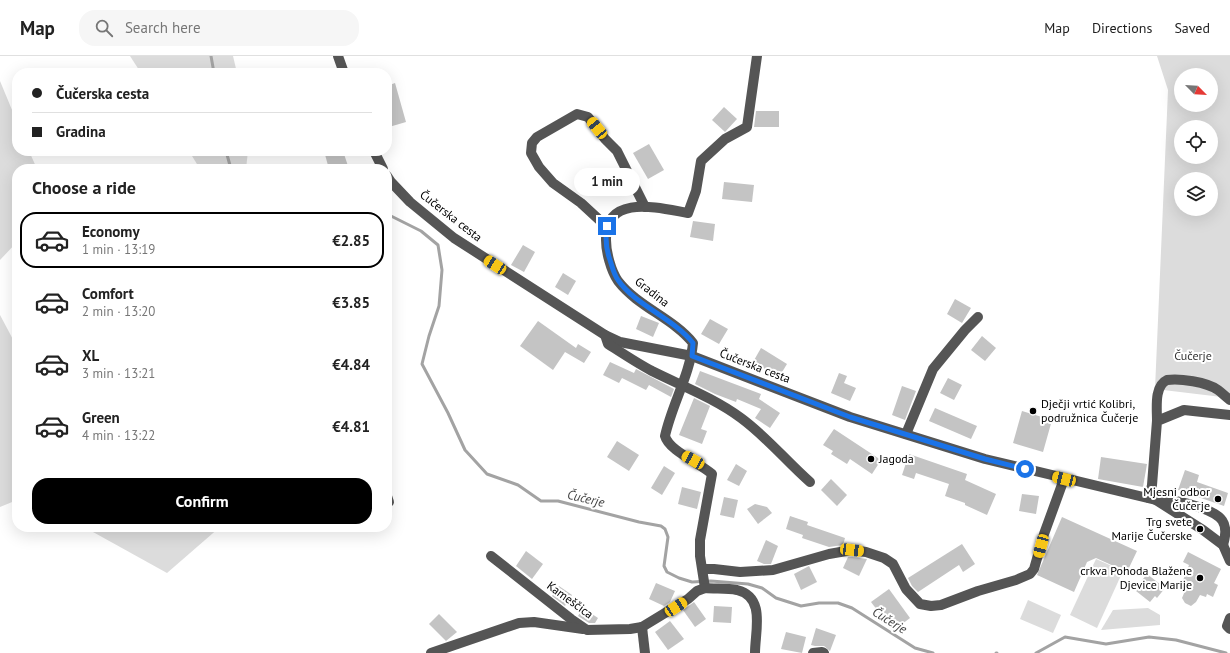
<!DOCTYPE html>
<meta charset="utf-8">
<style>
body{margin:0;font-family:"PT Sans",sans-serif;background:#f6f6f6;color:#222;height:100vh;display:flex;flex-direction:column;font-size:15px;white-space:nowrap}
*{box-sizing:border-box;margin:0}
p{font-size:13px;color:#767676}
.icon{flex:none;width:22px;height:22px;fill:none;stroke:currentColor;stroke-width:2;stroke-linecap:round;stroke-linejoin:round}
.map{position:relative;flex:1;overflow:hidden}
.sheet{position:absolute;left:12px;top:108px;width:380px;height:368px;display:flex;flex-direction:column;background:#fff;border-radius:16px;box-shadow:0 4px 16px #0002}
.sheet>*{flex:none}
.guide{position:absolute;left:12px;top:12px;width:380px;height:88px;border-radius:16px;box-shadow:0 4px 16px #0002;display:grid;align-content:center;height:88px;padding:0 20px;background:#fff}
.needle{width:26px;rotate:114deg}
.controls{position:absolute;left:1174px;top:12px;display:grid;gap:8px}
.controls a{display:grid;place-items:center;width:44px;height:44px;border-radius:50%;background:#fff;box-shadow:0 4px 16px #0002;font-size:20px}
.end{position:absolute;width:18px;height:18px;margin:-9px;border:5px solid #1a73e8;background:#fff;box-shadow:0 0 0 2px #fff}
.from{border-radius:50%}
.bubble{position:absolute;height:28px;border-radius:14px;background:#fff;box-shadow:0 4px 16px #0002;font-size:13px;font-weight:600;line-height:28px;text-align:center}
.car{position:absolute;width:12px;height:24px;margin:-12px -6px;border-radius:5px;box-shadow:0 0 3px 1px #0007;background:linear-gradient(#f5c518 24%,#345 0 40%,#f5c518 0 76%,#345 0 86%,#f5c518 0)}
.guide b{display:flex;align-items:center;gap:14px;height:38px;font-size:15px}
.guide b+b{border-top:1px solid #e0e0e0}
.guide i{width:10px;height:10px;background:#222}
ul{padding:0;list-style:none}
li{display:flex;align-items:center;gap:12px;height:56px;margin:0 8px 6px;padding:0 12px;border:2px solid transparent;border-radius:16px}
li div{flex:1}
li b{display:block;font-size:15px}
li em{font-style:normal;font-weight:600}
li.current{border-color:#000}
li>.icon{width:36px;height:36px;stroke-width:1.5}
h2{padding:0 20px;font-size:18px;line-height:48px}
.button{display:flex;gap:8px;margin-top:auto;padding:8px 20px}
.button a{flex:1;height:46px;border-radius:16px;background:#000;color:#fff;font-size:16px;font-weight:600;line-height:46px;text-align:center}
header{display:flex;align-items:center;gap:24px;box-sizing:border-box;height:56px;padding:0 20px;background:#fff;border-bottom:1px solid #e0e0e0}
header strong{font-size:19px}
nav{display:flex;gap:22px;margin-inline-start:auto;font-size:14px}
.search{width:280px;height:36px;background:#f6f6f6;display:flex;align-items:center;gap:10px;box-sizing:border-box;padding:0 14px;border-radius:16px;color:#767676;font-size:15px}
.map>svg:first-child{display:block}
.green{fill:#dcdcdc;fill-rule:evenodd}
.lines{fill:none;stroke-linecap:round;stroke-linejoin:round}
.stream{stroke:#a3a3a3;stroke-width:3}
.building{fill:#c4c4c4}
.minor{stroke:#555;stroke-width:10}
.route{stroke:#1a73e8;stroke-width:5}
.poi-dot{fill:#000;stroke:#fff;stroke-width:1.5}
.labels{text-anchor:middle;stroke-width:4;stroke-linejoin:round;paint-order:stroke}
.street-label{font-size:12px;fill:#000;stroke:#fff}
.park-label{font-size:12px;fill:#333;stroke:#fff}
.poi-label{font-size:12px;fill:#000;stroke:#fff;text-anchor:end}
.water-label{font-size:13px;font-style:italic;fill:#444;stroke:#fff}
</style>
<header>
<strong>Map</strong>
<div class="search"><svg class="icon" aria-label="search" viewBox="0 0 24 24"><circle cx="10" cy="10" r="6"/><path d="M15 15l6 6"/></svg>Search here</div>
<nav><a>Map</a><a>Directions</a><a>Saved</a></nav>
</header>
<div class="map">
<svg width="1230" height="597" viewBox="0 0 1230 597">
<rect width="100%" height="100%" fill="#fff"/>
<g class="green">
<path d="M130,0H233L237,17H141Z"/>
<path d="M1157,0H1230V342L1155,333L1168,34ZM1181,19H1211V49H1181ZM1181,71H1211V101H1181ZM1181,123H1211V153H1181Z"/>
<path d="M0,25L17,66V95H29L37,113H17V186L0,204Z"/>
<path d="M189,95H248L246,113H200Z"/>
<path d="M0,259L17,291V444L0,451Z"/>
<path d="M84,471H220L167,517Z"/>
<path d="M1096,503L1123,515L1097,572L1070,559Z"/>
<path d="M1028,544L1061,559L1053,577L1020,563Z"/>
<path d="M1148,552L1160,559V569L1101,574L1113,554Z"/>
</g>
<g class="lines">
<g class="stream">
<path d="M211,0L214,17"/>
<path d="M226,95L231,113"/>
<path d="M387,158L421,175L438,189L442,214L439,250L429,280L422,308L448,357L465,394L487,418L518,429L541,445H558L639,466L661,470L665,473L668,481L664,510L667,516L679,522L692,526L711,525L748,528L762,532L776,542L801,550L819,547H838L852,552L915,592L933,597"/>
<path d="M996,597H997"/>
<path d="M1036,597L1065,581L1106,588L1149,581L1176,584L1226,597"/>
</g>
</g>
<g class="building">
<path d="M395,27L406,66L389,71L387,65V30Z"/>
<path d="M724,51L737,63L725,76L712,64Z"/>
<path d="M756,55H779V71H754Z"/>
<path d="M649,88L664,114L648,123L633,97Z"/>
<path d="M324,95H343L349,113H329Z"/>
<path d="M724,126L754,129L752,146L722,143Z"/>
<path d="M693,165L715,168L713,185L690,181Z"/>
<path d="M523,189L535,196L524,216L511,209Z"/>
<path d="M563,217L576,225L568,239L555,231Z"/>
<path d="M955,243L971,252L962,267L947,258Z"/>
<path d="M641,260L659,267L653,281L636,273Z"/>
<path d="M710,263L728,273L719,288L701,278Z"/>
<path d="M538,265L576,292L578,288L591,296L584,307L565,296L553,314L520,290Z"/>
<path d="M982,280L996,292L985,305L971,294Z"/>
<path d="M761,292L787,308L779,321L753,306Z"/>
<path d="M610,306L634,317L636,313L674,333L671,341L649,329L646,334L622,322L619,327L603,319Z"/>
<path d="M700,315L761,338L759,343L780,357L770,372L755,362L761,353L737,343L736,346L715,338L695,328Z"/>
<path d="M839,317L847,320L844,327L856,332L850,345L831,337Z"/>
<path d="M948,322L962,329L954,344L940,337Z"/>
<path d="M902,330L916,335L905,364L892,359Z"/>
<path d="M694,342L710,350L701,373L707,375L702,388L679,379Z"/>
<path d="M935,352L977,370L971,383L929,365Z"/>
<path d="M1022,355L1052,364L1043,396L1013,387Z"/>
<path d="M834,373L881,404L872,418L850,403L847,408L831,398L833,395L823,389Z"/>
<path d="M617,385L639,399L629,415L607,401Z"/>
<path d="M909,398L967,418L965,424L996,438L987,459L965,449V447L945,440L949,428L916,417L914,423L902,419Z"/>
<path d="M1101,401L1147,408L1143,431L1098,423Z"/>
<path d="M736,408L747,415L739,430L727,424Z"/>
<path d="M664,410L675,417L662,439L651,432Z"/>
<path d="M1185,414L1199,419L1197,426L1228,437L1224,450L1178,434Z"/>
<path d="M831,423L847,439L837,450L821,434Z"/>
<path d="M682,431L701,436L697,453L678,448Z"/>
<path d="M1022,438L1039,440L1036,458L1019,455Z"/>
<path d="M724,441L738,444L734,462L720,459Z"/>
<path d="M755,448L767,451L772,457L758,468L747,453Z"/>
<path d="M790,460L808,466L807,469L845,482L843,489L829,491L802,482L803,479L786,473Z"/>
<path d="M1062,461L1137,495L1127,516L1096,502L1087,506L1074,536L1037,519Z"/>
<path d="M766,484L778,490L771,508H764L757,505Z"/>
<path d="M962,488L975,508L963,516L959,509L918,536L912,530L908,522Z"/>
<path d="M526,495L543,508L532,523L516,510Z"/>
<path d="M1188,496L1221,513L1214,527L1218,529L1213,541L1207,538L1206,541L1200,539L1196,546L1191,550L1185,547L1182,542L1187,530L1182,527L1189,509L1183,506Z"/>
<path d="M848,501H852L867,503L859,520L843,512Z"/>
<path d="M809,510L817,526L801,534L794,518Z"/>
<path d="M1147,518L1165,532L1157,542L1155,540L1150,546L1136,535L1141,529L1139,528Z"/>
<path d="M656,527L675,535L670,546L664,550L649,543Z"/>
<path d="M559,530L572,539L565,550L552,540Z"/>
<path d="M889,533L910,562L893,575L871,546Z"/>
<path d="M694,546L706,563L695,571L683,554Z"/>
<path d="M714,550L732,551L731,567L713,566Z"/>
<path d="M583,552L598,562L595,567H589L578,560Z"/>
<path d="M439,558L457,576L446,585L429,568Z"/>
<path d="M670,565L684,583L668,594L655,576Z"/>
<path d="M816,572L836,579L830,595L824,590H815L811,589Z"/>
<path d="M786,576L806,581L802,597L781,593Z"/>
</g>
<g class="lines">
<g class="minor">
<path d="M338,0L344,17"/>
<path d="M374,95L383,113"/>
<path d="M387,120L391,126L410,146L454,182L605,279L620,286L692,300L850,361L985,403L1156,444C1172,443 1187,447 1202,452C1221,459 1230,466 1223,489"/>
<path d="M607,171L581,147L553,127L539,111L531,97L532,87L537,81L577,58L588,61L605,83L617,95L645,151"/>
<path d="M605,279L608,288C622,297 637,307 652,315C682,330 714,342 741,362C767,381 787,406 810,426"/>
<path d="M1157,365C1157,352 1154,330 1167,324C1179,322 1207,326 1218,334C1222,337 1226,341 1230,344"/>
<path d="M906,378L933,313L965,274L978,261"/>
<path d="M387,440L389,446"/>
<path d="M1149,442L1152,429L1157,365L1184,354L1230,359"/>
<path d="M1156,444L1203,474L1223,489L1230,505"/>
<path d="M491,500L571,563L587,574L630,573L642,571L688,543L697,535L705,532L700,500V484L712,418C700,407 669,395 665,380C672,348 690,319 693,287C673,262 638,251 618,225C611,215 606,196 606,184C605,137 659,152 688,157L696,135L701,105L725,83L747,71L757,0"/>
<path d="M703,513H714L740,516L773,514L829,498L852,494L866,496L884,502L893,508L906,533L920,548L931,550L941,549L978,535L1016,524L1030,518L1034,513L1044,478L1064,423"/>
<path d="M705,532C715,533 727,532 737,534C766,541 755,575 755,597"/>
<path d="M1230,562L1227,570L1230,573"/>
<path d="M642,571L645,597"/>
<path d="M431,597L519,567L534,566L583,573"/>
<path d="M813,597L822,596L824,597"/>
</g>
</g>
<g class="lines">
<path class="route" d="M607,170C605,182 606,193 610,204C612,210 614,219 618,224C635,249 673,262 693,287L692,300L850,361L985,403L1025,413"/>
</g>
<g class="poi-dot">
<circle cx="1033" cy="355" r="4"/>
<circle cx="871" cy="403" r="4"/>
<circle cx="1218" cy="443" r="4"/>
<circle cx="1200" cy="473" r="4"/>
<circle cx="1200" cy="522" r="4"/>
</g>
<g class="labels">
<g class="street-label">
<text transform="translate(451 160) rotate(38)" y="4">Čučerska cesta</text>
<text transform="translate(652 236) rotate(38)" y="4">Gradina</text>
<text transform="translate(755 310) rotate(21)" y="4">Čučerska cesta</text>
<text transform="translate(570 544) rotate(36)" y="4">Kameščica</text>
</g>
<g class="park-label">
<text x="1193" y="304">Čučerje</text>
</g>
<g class="poi-label">
<text x="1041" y="352" text-anchor="start">Dječji vrtić Kolibri,<tspan x="1041" dy="14">podružnica Čučerje</tspan></text>
<text x="879" y="407" text-anchor="start">Jagoda</text>
<text x="1210" y="440">Mjesni odbor<tspan x="1210" dy="14">Čučerje</tspan></text>
<text x="1192" y="470">Trg svete<tspan x="1192" dy="14">Marije Čučerske</tspan></text>
<text x="1192" y="519">crkva Pohoda Blažene<tspan x="1192" dy="14">Djevice Marije</tspan></text>
</g>
<g class="water-label">
<text transform="translate(586 442) rotate(13)" y="5">Čučerje</text>
<text transform="translate(890 564) rotate(32)" y="5">Čučerje</text>
</g>
</g>
</svg>
<div class="controls">
<a><svg class="needle" viewBox="-14 -14 28 28"><path d="M0-13l5 13h-10z" fill="#e53935"/><path d="M0 13l5-13h-10z" fill="#767676"/></svg></a>
<a><svg class="icon" aria-label="locate" viewBox="0 0 24 24"><circle cx="12" cy="12" r="6"/><path d="M12 2v4M12 18v4M2 12h4M18 12h4"/></svg></a>
<a><svg class="icon" aria-label="layers" viewBox="0 0 24 24"><path d="M12 4l9 5-9 5-9-5zM3 14l9 5 9-5"/></svg></a>
</div>
<i class="end from" style="left:1025px;top:413px"></i>
<i class="end" style="left:607px;top:170px"></i>
<div class="bubble" style="left:574px;top:112px;width:66px">1 min</div>
<i class="car" style="left:597px;top:72px;rotate:321deg"></i>
<i class="car" style="left:495px;top:209px;rotate:303deg"></i>
<i class="car" style="left:693px;top:404px;rotate:299deg"></i>
<i class="car" style="left:1064px;top:423px;rotate:284deg"></i>
<i class="car" style="left:1041px;top:490px;rotate:195deg"></i>
<i class="car" style="left:852px;top:494px;rotate:97deg"></i>
<i class="car" style="left:676px;top:551px;rotate:57deg"></i>
<div class="guide">
<b><i class="from"></i>Čučerska cesta</b>
<b><i></i>Gradina</b>
</div>
<section class="sheet">
<h2>Choose a ride</h2>
<ul>
<li class="current"><svg class="icon" aria-label="car" viewBox="0 0 24 24"><path d="M5 17H2v-5l4-1 3-4h7l3 4 3 1v5h-3M9 17h6M6 11h13"/><circle cx="7" cy="17" r="2"/><circle cx="17" cy="17" r="2"/></svg><div><b>Economy</b><p>1 min · 13:19</p></div><em>€2.85</em></li>
<li><svg class="icon" aria-label="car" viewBox="0 0 24 24"><path d="M5 17H2v-5l4-1 3-4h7l3 4 3 1v5h-3M9 17h6M6 11h13"/><circle cx="7" cy="17" r="2"/><circle cx="17" cy="17" r="2"/></svg><div><b>Comfort</b><p>2 min · 13:20</p></div><em>€3.85</em></li>
<li><svg class="icon" aria-label="car" viewBox="0 0 24 24"><path d="M5 17H2v-5l4-1 3-4h7l3 4 3 1v5h-3M9 17h6M6 11h13"/><circle cx="7" cy="17" r="2"/><circle cx="17" cy="17" r="2"/></svg><div><b>XL</b><p>3 min · 13:21</p></div><em>€4.84</em></li>
<li><svg class="icon" aria-label="car" viewBox="0 0 24 24"><path d="M5 17H2v-5l4-1 3-4h7l3 4 3 1v5h-3M9 17h6M6 11h13"/><circle cx="7" cy="17" r="2"/><circle cx="17" cy="17" r="2"/></svg><div><b>Green</b><p>4 min · 13:22</p></div><em>€4.81</em></li>
</ul>
<div class="button"><a>Confirm</a></div>
</section>
</div>
